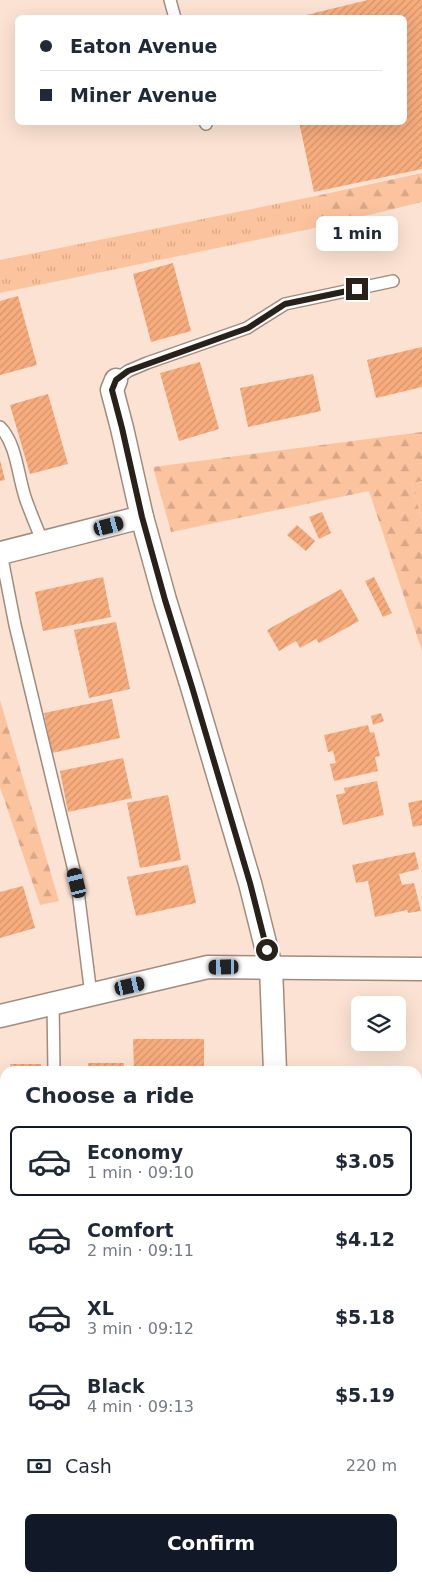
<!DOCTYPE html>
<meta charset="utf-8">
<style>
body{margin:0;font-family:"DejaVu Sans",sans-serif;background:#f2f2f3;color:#1f2937;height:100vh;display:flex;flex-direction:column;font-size:19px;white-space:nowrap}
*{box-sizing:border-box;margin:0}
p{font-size:16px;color:#747a83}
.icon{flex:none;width:28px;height:28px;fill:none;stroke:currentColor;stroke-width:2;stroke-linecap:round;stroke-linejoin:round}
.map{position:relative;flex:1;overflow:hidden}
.drawer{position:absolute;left:0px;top:1066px;width:422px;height:516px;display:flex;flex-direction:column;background:#fff;border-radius:15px 15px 0 0;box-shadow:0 5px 20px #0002}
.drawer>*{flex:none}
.hud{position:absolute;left:15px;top:15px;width:392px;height:110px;border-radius:8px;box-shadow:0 5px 20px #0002;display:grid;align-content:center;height:110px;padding:0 25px;background:#fff}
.tools{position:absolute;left:351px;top:996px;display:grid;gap:10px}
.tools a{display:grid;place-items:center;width:55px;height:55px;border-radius:8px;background:#fff;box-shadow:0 5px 20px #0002;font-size:25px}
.end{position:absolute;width:22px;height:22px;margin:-11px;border:6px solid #29201a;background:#fff;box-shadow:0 0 0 2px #fff}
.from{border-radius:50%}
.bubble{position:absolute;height:35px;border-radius:8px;background:#fff;box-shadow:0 5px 20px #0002;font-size:16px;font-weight:600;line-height:35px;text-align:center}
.car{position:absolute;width:15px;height:30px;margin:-15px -8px;border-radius:6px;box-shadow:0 0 4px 1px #0007;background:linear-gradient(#222 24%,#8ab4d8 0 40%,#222 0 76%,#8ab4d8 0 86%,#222 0)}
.hud b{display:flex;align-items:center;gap:18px;height:48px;font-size:19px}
.hud b+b{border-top:1px solid #e0e1e3}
.hud i{width:12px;height:12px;background:#1f2937}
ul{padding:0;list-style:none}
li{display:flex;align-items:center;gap:15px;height:70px;margin:0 10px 8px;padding:0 15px;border:2px solid transparent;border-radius:8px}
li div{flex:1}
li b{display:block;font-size:19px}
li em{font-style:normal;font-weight:600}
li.on{border-color:#111827}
li>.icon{width:45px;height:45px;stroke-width:1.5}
h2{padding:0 25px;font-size:22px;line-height:60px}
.pay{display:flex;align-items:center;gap:12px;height:55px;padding:0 25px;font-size:19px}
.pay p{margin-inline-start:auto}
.action{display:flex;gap:10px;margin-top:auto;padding:10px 25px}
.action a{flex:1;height:58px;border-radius:8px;background:#111827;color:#fff;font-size:20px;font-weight:600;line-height:58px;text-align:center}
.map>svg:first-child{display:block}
.grass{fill:url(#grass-tufts)}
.forest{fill:url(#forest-firs)}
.building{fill:url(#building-hatch)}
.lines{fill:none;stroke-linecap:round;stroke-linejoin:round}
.service-casing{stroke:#a28b7d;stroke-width:14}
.minor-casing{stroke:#a28b7d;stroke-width:25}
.secondary-casing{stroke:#a28b7d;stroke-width:30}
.service{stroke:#fff;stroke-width:11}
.minor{stroke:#fff;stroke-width:22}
.secondary{stroke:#fff;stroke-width:28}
.route{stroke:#29201a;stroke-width:6}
</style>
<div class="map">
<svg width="422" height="1582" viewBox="0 0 422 1582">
<defs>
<pattern id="grass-tufts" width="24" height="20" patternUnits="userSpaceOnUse" patternTransform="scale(1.25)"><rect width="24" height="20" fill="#fcc39f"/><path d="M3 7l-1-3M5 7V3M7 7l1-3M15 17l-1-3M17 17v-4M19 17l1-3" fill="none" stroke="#d8a788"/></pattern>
<pattern id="forest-firs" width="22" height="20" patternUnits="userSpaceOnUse" patternTransform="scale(1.25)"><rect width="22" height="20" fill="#fcc39f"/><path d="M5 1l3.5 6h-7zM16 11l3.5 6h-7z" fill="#d8a788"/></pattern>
<pattern id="building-hatch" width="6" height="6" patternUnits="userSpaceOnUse" patternTransform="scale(1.25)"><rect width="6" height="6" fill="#f7ac7d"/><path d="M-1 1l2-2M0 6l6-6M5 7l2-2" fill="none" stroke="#d4946b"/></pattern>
</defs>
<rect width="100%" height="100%" fill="#fbe2d2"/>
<g class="grass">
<path d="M316,196L319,227L0,293V260Z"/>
<path d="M422,481V519L411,483Z"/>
</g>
<g class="forest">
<path d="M422,173V202L319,227L316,196Z"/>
<path d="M422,432V481L411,483L422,519V651L369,491L171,532L153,467Z"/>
<path d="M0,700L59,901L40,905L0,787Z"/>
</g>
<g class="building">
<path d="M368,0H422V169L314,192L299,122H405V18H294Z"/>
<path d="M173,263L191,331L151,342L133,274Z"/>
<path d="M18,296L37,365L0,375V301Z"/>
<path d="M422,347V387L376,398L367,360Z"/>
<path d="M200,362L219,429L179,441L160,373Z"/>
<path d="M313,374L321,411L248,427L240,388Z"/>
<path d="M48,394L68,464L30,474L10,405Z"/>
<path d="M0,460L5,480L0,481Z"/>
<path d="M322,512L331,533L319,539L309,517Z"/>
<path d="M297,525L315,541L306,551L287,535Z"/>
<path d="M103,577L111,617L43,631L35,592Z"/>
<path d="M374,577L392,613L383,617L365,581Z"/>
<path d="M341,589L359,621L319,643L316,639L300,648L296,641L279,651L267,630Z"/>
<path d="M116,622L130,689L89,698L74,630Z"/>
<path d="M112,699L120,738L52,753L44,713Z"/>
<path d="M381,713L384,721L373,725L371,716Z"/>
<path d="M368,725L370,733L374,732L380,756L375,757L378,771L334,781L330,764L336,763L333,751L328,752L324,735Z"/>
<path d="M123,758L132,798L68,812L60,771Z"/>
<path d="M377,781L384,815L343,825L336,795L345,793L344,788Z"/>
<path d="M168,795L181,860L140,868L127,803Z"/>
<path d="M422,800V825L413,827L408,803Z"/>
<path d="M415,852L419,869L399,874L402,885L414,883L421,911L408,913L407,910L375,917L368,881L356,883L352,865Z"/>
<path d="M188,865L196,903L136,916L127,877Z"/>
<path d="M23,886L35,928L0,938V892Z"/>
<path d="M133,1039H204V1071H134Z"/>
<rect x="88" y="1063" width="36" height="8"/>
<rect x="10" y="1064" width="31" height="7"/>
<path d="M422,1153V1163L418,1164V1154Z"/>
<path d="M418,1239H422V1279H419Z"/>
<rect x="420" y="1333" width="2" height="32"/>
</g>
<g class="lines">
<defs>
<g id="service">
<path d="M170,0L175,18"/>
<path d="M205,122L206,124"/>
<path d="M116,380L128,371L147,363L247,328L285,304L393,281"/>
<path d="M0,427C17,444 18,478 26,500C31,514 37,528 43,543"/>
<path d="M1,553L15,625L77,883L91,995"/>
<path d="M53,1003L54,1071"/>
<path d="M418,1200H422"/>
<path d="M0,1216L5,1214"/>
</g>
<g id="minor">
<path d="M116,380L112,390L122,428L142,517L165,600L192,687L250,883L271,967L275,1071"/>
<path d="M1,553L142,517"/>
<path d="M0,1016L208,967L422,969"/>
<path d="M418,1582L422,1578"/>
</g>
<g id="secondary">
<path d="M418,1443H422"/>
<path d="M0,1447H5"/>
</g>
</defs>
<use href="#service" class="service-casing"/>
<use href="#minor" class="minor-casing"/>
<use href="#secondary" class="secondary-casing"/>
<use href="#service" class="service"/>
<use href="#minor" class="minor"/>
<use href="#secondary" class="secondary"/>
</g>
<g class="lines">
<path class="route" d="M267,950L250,883L192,687L165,600L142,517L122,428L112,390L116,380L128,371L248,328L285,304L357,289"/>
</g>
</svg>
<div class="tools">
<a><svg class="icon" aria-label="layers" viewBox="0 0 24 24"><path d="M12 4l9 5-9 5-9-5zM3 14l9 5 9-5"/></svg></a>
</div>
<i class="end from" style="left:267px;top:950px"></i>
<i class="end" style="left:357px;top:289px"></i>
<div class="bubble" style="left:316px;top:216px;width:82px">1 min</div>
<i class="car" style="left:109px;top:526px;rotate:75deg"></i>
<i class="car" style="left:77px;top:883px;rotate:346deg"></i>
<i class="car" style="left:224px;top:967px;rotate:269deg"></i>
<i class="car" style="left:130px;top:986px;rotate:77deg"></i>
<div class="hud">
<b><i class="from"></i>Eaton Avenue</b>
<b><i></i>Miner Avenue</b>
</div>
<section class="drawer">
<h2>Choose a ride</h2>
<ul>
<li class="on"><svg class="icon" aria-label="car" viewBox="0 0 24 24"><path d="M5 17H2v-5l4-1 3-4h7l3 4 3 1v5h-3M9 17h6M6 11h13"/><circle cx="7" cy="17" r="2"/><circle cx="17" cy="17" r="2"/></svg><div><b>Economy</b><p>1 min · 09:10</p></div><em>$3.05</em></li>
<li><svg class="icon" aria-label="car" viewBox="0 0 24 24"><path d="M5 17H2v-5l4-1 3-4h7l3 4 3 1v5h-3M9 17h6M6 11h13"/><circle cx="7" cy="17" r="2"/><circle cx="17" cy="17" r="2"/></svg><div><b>Comfort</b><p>2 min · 09:11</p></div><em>$4.12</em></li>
<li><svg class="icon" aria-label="car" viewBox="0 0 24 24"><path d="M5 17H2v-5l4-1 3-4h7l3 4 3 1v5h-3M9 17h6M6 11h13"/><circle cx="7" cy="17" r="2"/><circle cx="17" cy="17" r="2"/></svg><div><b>XL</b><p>3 min · 09:12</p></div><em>$5.18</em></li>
<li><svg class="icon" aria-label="car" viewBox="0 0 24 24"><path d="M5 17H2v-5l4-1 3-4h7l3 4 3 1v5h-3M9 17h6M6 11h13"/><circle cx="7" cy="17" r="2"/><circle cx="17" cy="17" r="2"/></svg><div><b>Black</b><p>4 min · 09:13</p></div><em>$5.19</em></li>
</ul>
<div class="pay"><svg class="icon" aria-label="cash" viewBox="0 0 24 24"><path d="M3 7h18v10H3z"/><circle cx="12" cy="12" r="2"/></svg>Cash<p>220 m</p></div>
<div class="action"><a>Confirm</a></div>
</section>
</div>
